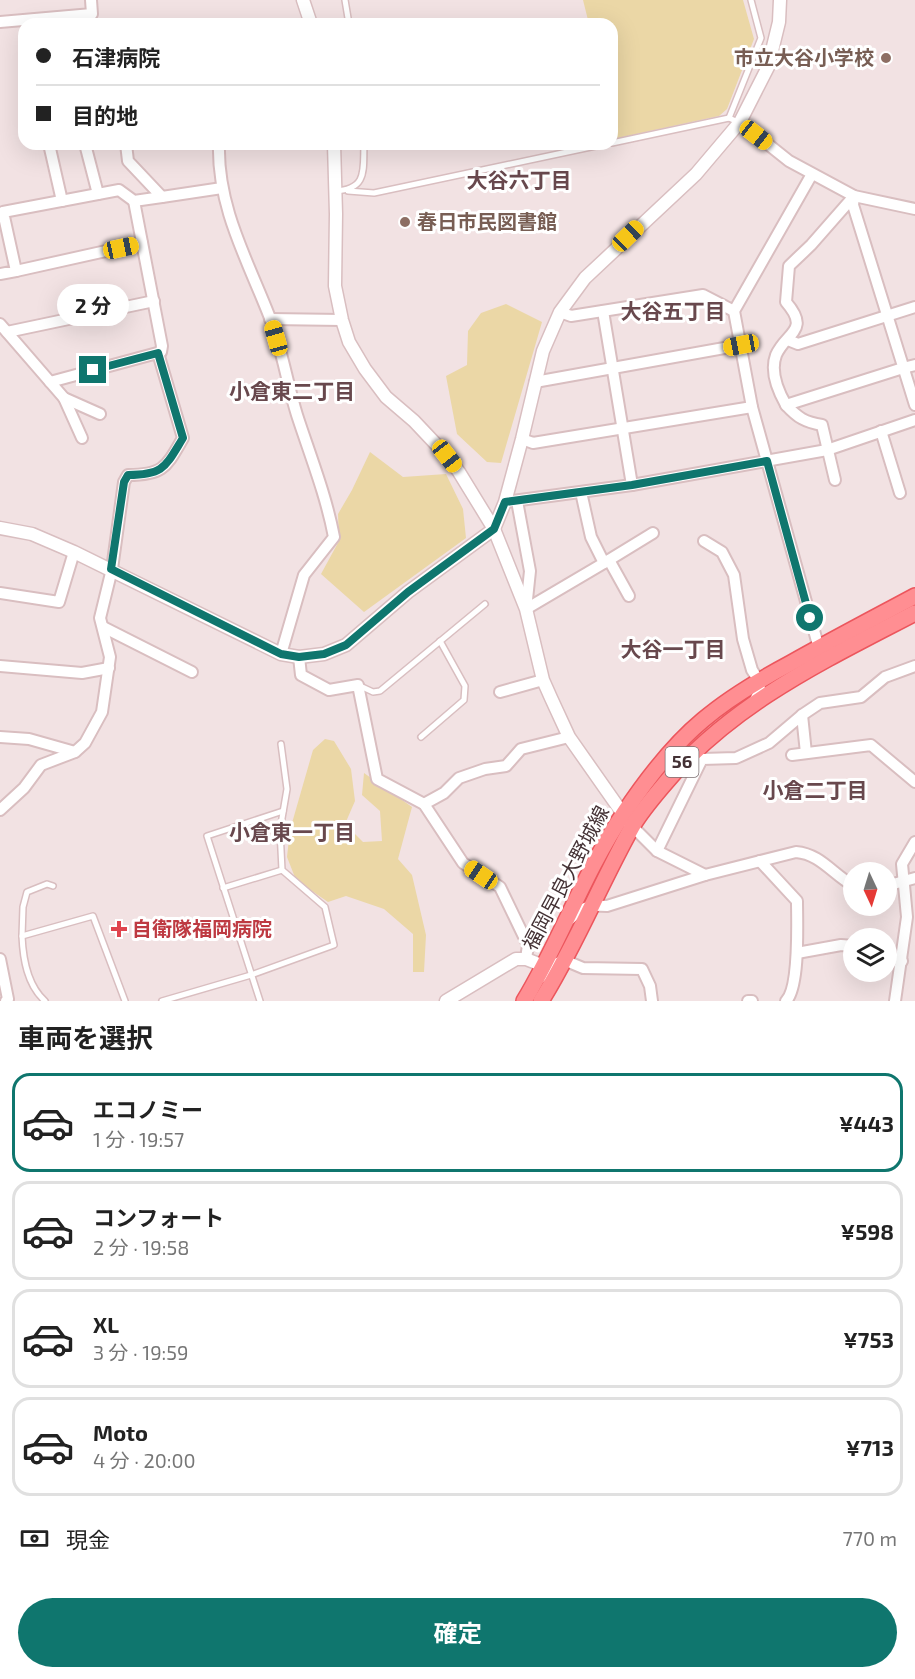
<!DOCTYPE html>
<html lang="ja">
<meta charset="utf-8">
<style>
body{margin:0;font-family:"Exo 2","Noto Sans JP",sans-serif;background:#f2f2f2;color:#222;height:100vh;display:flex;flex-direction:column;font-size:22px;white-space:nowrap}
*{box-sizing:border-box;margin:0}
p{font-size:20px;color:#767676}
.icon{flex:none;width:33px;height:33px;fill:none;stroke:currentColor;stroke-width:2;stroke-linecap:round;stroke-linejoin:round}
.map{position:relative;height:1001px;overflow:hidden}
.details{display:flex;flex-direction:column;background:#fff;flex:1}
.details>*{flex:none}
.banner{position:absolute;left:18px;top:18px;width:600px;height:132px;border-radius:18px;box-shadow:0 6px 24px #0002;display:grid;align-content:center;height:132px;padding:0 18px;background:#fff}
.needle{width:39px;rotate:176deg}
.buttons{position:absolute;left:843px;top:862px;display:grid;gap:12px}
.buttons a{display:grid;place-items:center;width:54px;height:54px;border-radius:50%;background:#fff;box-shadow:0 6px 24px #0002;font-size:30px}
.end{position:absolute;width:27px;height:27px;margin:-14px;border:8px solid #0f766e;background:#fff;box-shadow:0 0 0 3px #fff}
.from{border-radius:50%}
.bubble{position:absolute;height:42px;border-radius:21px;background:#fff;box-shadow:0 6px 24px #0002;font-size:20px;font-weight:700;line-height:42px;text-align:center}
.car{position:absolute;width:18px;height:36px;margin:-18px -9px;border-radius:8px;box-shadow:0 0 4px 2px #0007;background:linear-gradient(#f5c518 24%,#345 0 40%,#f5c518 0 76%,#345 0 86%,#f5c518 0)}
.banner b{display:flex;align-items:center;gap:21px;height:57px;font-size:22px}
.banner b+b{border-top:2px solid #e0e0e0}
.banner i{width:15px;height:15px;background:#222}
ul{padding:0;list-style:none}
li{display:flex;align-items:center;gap:18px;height:99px;margin:0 12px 9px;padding:0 6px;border:3px solid #e0e0e0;border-radius:18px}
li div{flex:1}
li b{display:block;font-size:22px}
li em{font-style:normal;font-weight:700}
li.active{border-color:#0f766e}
li>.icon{width:54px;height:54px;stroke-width:1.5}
h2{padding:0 18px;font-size:27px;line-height:72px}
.pay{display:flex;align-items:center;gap:15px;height:66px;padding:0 18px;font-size:22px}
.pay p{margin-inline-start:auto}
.action{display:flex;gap:12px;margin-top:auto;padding:12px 18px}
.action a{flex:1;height:69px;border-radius:36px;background:#0f766e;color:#fff;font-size:24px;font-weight:700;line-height:69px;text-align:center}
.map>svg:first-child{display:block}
.green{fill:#ebd7a6}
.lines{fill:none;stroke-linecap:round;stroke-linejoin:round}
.service-casing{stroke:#d9bec0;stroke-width:8}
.minor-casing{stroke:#d9bec0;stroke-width:14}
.tertiary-casing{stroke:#d9bec0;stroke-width:15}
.primary-casing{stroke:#ec565d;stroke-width:18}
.service{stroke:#fff;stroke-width:5}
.minor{stroke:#fff;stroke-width:10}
.tertiary{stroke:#fff;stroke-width:12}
.primary{stroke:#ff8e92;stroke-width:15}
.route{stroke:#0f766e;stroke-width:8}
.education-dot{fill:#8d6e63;stroke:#fff;stroke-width:2}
.health-dot{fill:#e0444e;stroke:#fff;stroke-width:2}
.labels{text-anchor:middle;stroke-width:6;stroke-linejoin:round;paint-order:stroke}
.shield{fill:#fff;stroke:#7c7072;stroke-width:1.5}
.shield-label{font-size:18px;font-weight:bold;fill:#443235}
.education-label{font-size:20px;font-weight:bold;fill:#785e54;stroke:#fff;text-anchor:end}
.street-label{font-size:20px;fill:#443235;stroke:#fff}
.health-label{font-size:20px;font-weight:bold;fill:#be3a42;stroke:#fff;text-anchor:start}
.neighbourhood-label{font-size:21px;font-weight:bold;fill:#68484d;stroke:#fff}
</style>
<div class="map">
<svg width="915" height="1001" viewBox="0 0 915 1001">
<rect width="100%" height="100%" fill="#f2e2e3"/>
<g class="green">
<path d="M583,0H743L754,39L727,109L719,116L618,138L614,135L612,127V24H589Z"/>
<path d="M506,304L542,322L501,463L487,462L457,434L446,376L467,365L468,331L481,313Z"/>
<path d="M370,452L403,477L446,474L463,509L466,538L364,612L321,574L339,541L338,514L352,490Z"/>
<path d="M325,739L334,741L351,769L355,801L345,824L363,842L382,841L380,811L362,795L364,773L412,807L398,859L412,875L426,935L424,972H413V934L384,909L346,896L328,902L296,880L287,857L290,830L313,750Z"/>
</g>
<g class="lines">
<defs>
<g id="service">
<path d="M345,0L349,24"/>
<path d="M729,118L761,38L751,0"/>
<path d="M612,143L729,118L738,122"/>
<path d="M335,191C368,189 363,170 364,144"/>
<path d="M348,191L374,193L605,144"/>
<path d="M358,685L373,692L380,691L485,604"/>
<path d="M421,737L464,700L465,686L440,641"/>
<path d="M223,888L282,870"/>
<path d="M22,936L23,907L27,892L47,884L53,886"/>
<path d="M45,1001C27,985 23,959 22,936L93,916L125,1001"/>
<path d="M162,1001L251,975L334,945L325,907L282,870L280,830L287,789L281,744"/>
<path d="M260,1001L207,836L283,811"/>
</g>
<g id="minor">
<path d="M0,22L92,14L91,0"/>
<path d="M740,122L789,161L854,196L915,209"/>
<path d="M49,144L62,201"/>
<path d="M85,144L98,194"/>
<path d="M219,144C217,207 248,261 270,318C282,349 287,383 297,415C310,455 326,495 334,537L304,575L281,654"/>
<path d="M812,174L734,311L752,407L820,652"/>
<path d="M162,197L222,188"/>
<path d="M16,271L142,243"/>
<path d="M0,274L16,271L3,212L119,190L134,201L162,197L128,161L126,144"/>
<path d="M603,311L632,485"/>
<path d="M560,312L571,316L703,295L734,311"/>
<path d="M270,319L342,320"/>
<path d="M0,324L64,398L100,414"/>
<path d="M7,332L154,301"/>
<path d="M788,340L798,344L915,307"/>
<path d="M915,365L903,368L786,405C778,391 770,371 776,355C786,332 811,331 786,302L789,266L811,245L854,196L853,205L915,405"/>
<path d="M50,382L161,352L162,346L134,201"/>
<path d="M535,382L741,345"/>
<path d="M64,398L82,438"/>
<path d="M786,405C798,418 805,422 822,425L835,480"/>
<path d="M881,431L900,493"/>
<path d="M522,439L533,443L752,407"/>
<path d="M517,501L530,571L526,609L604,563L591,537L581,492"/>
<path d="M505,502L632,485L827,450L915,420"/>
<path d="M704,541L722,552L734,575L743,639L752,670L759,681L760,690L754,702"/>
<path d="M609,560L629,596"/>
<path d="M604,563L653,533"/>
<path d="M0,593L59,602L74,552"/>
<path d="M103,627L192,672"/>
<path d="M299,657L301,675L329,690L358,685L377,779L424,804L463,863L500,887L528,945L526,959"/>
<path d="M0,666L82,673L109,668"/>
<path d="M500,692L543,680"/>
<path d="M802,715L806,753"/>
<path d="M0,737L29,739L75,752"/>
<path d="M792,755L871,745L915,782"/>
<path d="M424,804L444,793L459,778L485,769L506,766L521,749L569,737"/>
<path d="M0,810L24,788L41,765L75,752L85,743L102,712L110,657L100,618L112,569L124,482L128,475C164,475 166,467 183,438L158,353"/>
<path d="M632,826L657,851L705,875"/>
<path d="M657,851L702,759L736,758L769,743L802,715L820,703L861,697L885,677L915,666"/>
<path d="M760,861L797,901C797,922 800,987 786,1001"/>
<path d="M886,886L915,878"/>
<path d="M569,920C583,907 587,905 607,906L705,875L796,852C821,854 833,875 854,886"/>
<path d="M797,953L841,945L854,946"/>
<path d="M886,955L902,961"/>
<path d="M0,959L8,999L6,1001"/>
<path d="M540,978L557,963L564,960L583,968L642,969L650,986L652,1001"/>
<path d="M748,1001H752"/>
<path d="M895,1001L907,917L902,864L915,842"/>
</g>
<g id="tertiary">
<path d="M303,0L311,24"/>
<path d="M334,144L336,214L335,286L342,320L349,342L365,369L386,397L414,421L447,456L459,472L494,529L526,609L543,680L551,698L569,737L628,821"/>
<path d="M0,528L32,534L74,552L281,654L299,657L324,654L346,645L408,592L494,529L505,502L522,439L543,351L560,312L585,278L696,174L740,122L768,67L779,22L780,0"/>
<path d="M446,1001L516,959H526L544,966"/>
</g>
<g id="primary">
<path d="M524,1001C561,940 584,872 624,813C646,780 673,745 703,720C730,697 761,679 791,663C832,640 874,618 915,596"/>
<path d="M541,1001C576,945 600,884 632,827C640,813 651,800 662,787C729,705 823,661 915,613"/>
</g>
</defs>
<use href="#service" class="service-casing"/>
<use href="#minor" class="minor-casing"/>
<use href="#tertiary" class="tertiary-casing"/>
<use href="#primary" class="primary-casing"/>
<use href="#service" class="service"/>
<use href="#minor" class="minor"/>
<use href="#tertiary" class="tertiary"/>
<use href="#primary" class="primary"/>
</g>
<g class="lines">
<path class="route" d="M93,370L158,353L183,438C165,467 164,475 128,475L124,482L111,569L281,654L299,657L324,654L346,645L408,592L494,529L505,502L632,485L767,461L810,618"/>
</g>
<g class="education-dot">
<circle cx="886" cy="58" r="6"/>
<circle cx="405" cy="222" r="6"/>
</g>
<path class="health-dot" d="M116 920h6v6h6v6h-6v6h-6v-6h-6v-6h6z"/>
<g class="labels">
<rect class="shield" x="665.5" y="747" width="33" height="30" rx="4.5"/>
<g class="shield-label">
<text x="682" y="768">56</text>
</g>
<g class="education-label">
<text x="874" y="65">市立大谷小学校</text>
<text x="417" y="229" text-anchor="start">春日市民図書館</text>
</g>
<g class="street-label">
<text transform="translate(566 878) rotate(-62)" y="7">福岡早良大野城線</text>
</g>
<g class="health-label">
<text x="132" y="936">自衛隊福岡病院</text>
</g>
<g class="neighbourhood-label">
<text x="519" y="188">大谷六丁目</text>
<text x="673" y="319">大谷五丁目</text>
<text x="292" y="399">小倉東二丁目</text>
<text x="673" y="657">大谷一丁目</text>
<text x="815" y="798">小倉二丁目</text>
<text x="292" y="840">小倉東一丁目</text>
</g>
</g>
</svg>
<div class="buttons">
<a><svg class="needle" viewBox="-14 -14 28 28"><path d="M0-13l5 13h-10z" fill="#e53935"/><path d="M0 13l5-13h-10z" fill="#767676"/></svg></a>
<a><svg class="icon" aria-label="layers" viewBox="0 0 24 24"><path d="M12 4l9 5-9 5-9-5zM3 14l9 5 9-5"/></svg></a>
</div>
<i class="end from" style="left:810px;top:618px"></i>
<i class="end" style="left:93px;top:370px"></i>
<div class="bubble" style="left:57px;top:284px;width:72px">2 分</div>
<i class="car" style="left:756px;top:135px;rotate:128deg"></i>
<i class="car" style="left:628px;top:236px;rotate:46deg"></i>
<i class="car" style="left:121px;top:248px;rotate:78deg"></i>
<i class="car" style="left:276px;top:338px;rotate:344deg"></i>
<i class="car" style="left:741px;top:345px;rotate:259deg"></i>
<i class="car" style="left:447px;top:456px;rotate:142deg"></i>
<i class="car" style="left:481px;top:875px;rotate:304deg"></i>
<div class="banner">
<b><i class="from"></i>石津病院</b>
<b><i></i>目的地</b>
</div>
</div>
<section class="details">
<h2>車両を選択</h2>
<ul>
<li class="active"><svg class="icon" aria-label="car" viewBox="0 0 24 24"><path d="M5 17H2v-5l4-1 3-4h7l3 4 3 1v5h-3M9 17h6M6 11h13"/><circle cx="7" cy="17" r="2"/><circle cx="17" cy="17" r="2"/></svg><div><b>エコノミー</b><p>1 分 · 19:57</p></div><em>¥443</em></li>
<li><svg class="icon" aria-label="car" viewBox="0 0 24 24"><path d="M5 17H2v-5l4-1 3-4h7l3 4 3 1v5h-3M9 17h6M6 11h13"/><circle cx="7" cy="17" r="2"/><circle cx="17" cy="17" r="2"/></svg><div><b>コンフォート</b><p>2 分 · 19:58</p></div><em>¥598</em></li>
<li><svg class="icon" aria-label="car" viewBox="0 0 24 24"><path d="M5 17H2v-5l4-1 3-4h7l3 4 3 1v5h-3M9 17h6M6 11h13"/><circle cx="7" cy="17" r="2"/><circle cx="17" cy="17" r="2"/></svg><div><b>XL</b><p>3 分 · 19:59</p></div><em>¥753</em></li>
<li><svg class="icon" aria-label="car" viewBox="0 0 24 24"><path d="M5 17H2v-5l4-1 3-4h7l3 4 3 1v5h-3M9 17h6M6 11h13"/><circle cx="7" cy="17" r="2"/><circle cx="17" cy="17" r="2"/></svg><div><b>Moto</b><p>4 分 · 20:00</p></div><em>¥713</em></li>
</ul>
<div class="pay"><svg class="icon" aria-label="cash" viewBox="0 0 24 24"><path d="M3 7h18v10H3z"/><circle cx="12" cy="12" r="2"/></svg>現金<p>770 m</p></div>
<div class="action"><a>確定</a></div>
</section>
